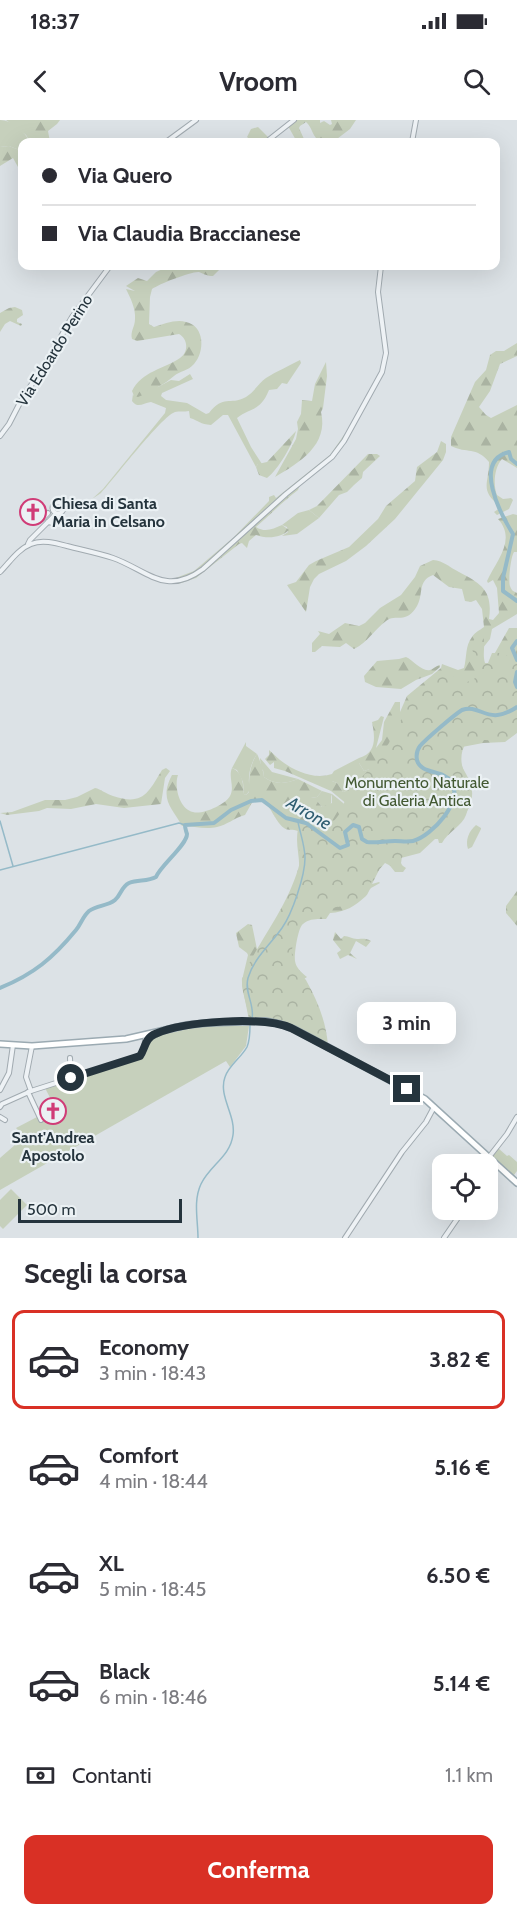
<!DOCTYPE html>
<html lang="it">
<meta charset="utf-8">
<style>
body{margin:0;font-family:Cabin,sans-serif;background:#f2f2f3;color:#2b2b33;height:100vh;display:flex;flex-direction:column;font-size:22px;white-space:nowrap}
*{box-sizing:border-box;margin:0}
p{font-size:20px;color:#7c7c81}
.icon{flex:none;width:33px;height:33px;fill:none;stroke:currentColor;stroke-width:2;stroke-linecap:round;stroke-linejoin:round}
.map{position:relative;height:1118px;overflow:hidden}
.details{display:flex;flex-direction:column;background:#fff;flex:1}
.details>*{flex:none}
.hud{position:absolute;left:18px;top:18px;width:482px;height:132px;border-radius:12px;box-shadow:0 6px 24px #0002;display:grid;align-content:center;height:132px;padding:0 24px;background:#fff}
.buttons{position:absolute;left:432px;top:1034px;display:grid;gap:12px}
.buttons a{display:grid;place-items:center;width:66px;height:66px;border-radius:12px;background:#fff;box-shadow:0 6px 24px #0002;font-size:30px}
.scale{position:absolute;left:18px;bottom:15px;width:164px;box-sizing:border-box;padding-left:6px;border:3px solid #25343d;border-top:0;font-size:16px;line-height:21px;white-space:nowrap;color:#25343d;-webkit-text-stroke:4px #ebf1f4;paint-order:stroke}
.end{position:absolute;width:27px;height:27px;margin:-14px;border:8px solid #25343d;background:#fff;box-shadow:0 0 0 3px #fff}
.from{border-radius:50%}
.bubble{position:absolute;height:42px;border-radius:12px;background:#fff;box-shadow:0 6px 24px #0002;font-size:20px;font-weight:700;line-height:42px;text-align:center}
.hud b{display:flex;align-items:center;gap:21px;height:57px;font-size:22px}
.hud b+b{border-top:2px solid #e1e1e2}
.hud i{width:15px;height:15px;background:#2b2b33}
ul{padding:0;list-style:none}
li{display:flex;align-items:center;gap:18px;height:99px;margin:0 12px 9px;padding:0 12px;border:3px solid transparent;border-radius:12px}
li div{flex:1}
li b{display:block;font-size:22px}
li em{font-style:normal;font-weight:700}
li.on{border-color:#d93025}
li>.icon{width:54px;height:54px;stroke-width:1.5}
h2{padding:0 24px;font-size:27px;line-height:72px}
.pay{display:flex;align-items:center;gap:15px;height:66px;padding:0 24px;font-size:22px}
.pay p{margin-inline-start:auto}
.action{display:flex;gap:12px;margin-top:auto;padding:12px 24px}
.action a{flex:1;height:69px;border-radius:12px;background:#d93025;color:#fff;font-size:24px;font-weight:700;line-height:69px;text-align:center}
.status{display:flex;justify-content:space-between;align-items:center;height:42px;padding:0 30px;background:#fff;direction:ltr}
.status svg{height:16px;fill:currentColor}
header{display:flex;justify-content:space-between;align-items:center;height:78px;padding:0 24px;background:#fff;font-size:27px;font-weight:700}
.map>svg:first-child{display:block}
.grass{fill:#c6d0bc}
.forest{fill:url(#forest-firs);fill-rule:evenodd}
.park{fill:url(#park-crowns)}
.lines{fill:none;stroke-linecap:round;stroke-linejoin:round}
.stream{stroke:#95bac8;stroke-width:1.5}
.river{stroke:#95bac8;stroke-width:4}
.minor-casing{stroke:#a1aab0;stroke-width:6}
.major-casing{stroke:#9baab2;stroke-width:8}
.minor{stroke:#eef2f5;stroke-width:4}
.major{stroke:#fff;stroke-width:5}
.route{stroke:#25343d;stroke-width:8}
.labels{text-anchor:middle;stroke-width:4.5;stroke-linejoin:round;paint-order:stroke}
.street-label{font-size:16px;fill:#25343d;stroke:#ebf1f4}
.poi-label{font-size:16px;font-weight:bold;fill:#25343d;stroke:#ebf1f4;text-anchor:start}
.park-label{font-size:16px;fill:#435932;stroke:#ebf1f4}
.water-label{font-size:18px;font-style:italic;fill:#2f5d71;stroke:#ebf1f4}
</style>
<div class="status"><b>18:37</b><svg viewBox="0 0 49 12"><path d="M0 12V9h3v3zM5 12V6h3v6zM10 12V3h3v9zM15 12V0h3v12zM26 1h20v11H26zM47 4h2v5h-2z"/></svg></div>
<header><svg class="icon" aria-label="back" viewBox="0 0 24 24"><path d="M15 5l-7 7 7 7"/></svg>Vroom<svg class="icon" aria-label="search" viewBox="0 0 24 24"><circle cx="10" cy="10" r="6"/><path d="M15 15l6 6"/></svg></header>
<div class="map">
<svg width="517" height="1118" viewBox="0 0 517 1118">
<defs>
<pattern id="forest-firs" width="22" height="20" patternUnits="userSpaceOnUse" patternTransform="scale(1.5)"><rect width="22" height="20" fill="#c6d0bc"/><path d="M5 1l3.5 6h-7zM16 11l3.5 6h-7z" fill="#aab3a2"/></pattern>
<pattern id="park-crowns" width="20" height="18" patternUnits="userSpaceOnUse" patternTransform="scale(1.5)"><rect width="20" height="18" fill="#c6d0bc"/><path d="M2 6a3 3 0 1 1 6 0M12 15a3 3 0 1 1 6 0" fill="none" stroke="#aab3a2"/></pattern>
</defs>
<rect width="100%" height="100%" fill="#dce2e6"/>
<g class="grass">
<path d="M0,0C12,0 25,12 30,22H22V31L9,26L0,27Z"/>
<path d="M258,7L269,18L263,22H253L247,17L251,9Z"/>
<path d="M300,240L301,243L287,264L282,263L277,269L269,270C260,292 251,287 237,298L251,327L262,344H258L256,347L228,295H223L211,305C200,304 199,301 190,298L189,291C184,292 179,291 175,292C161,297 114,359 101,373L92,379L103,369L165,293L166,288L151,282C143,283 138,289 132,281L133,274L134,276L158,267L171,260L179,261L190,254L193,259L162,273L161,276L166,280L187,283L206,294L209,293C224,274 229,286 246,277C254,272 259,263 266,258C277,251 289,246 300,240Z"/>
<path d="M309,390L319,398L297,414L282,416L288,412L287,407L282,405L298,393Z"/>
<path d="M246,622V626L257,634C250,644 247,658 250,670L246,675L244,674L243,662L237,650L232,648Z"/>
<path d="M407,626V642L412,644L423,634L428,641L439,650L429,660L422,659L420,654L416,653L397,673C389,673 383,667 375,666C369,666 365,667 358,665L352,669L343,672L337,663L332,661V654L334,651L359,638V643L364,651L370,649L374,657H376L389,645L391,655C398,657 405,654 409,648C406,639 399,637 391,637L389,633L391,629L393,631Z"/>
<path d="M260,638L272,652L298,659C286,664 275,665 264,657L263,650L261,649Z"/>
<path d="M322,671L332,674C329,681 336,686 322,687L318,682H311V678L317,677Z"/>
<path d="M476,705L481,708V709L472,727L468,729C465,720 469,711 476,705Z"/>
<path d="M206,906H249L246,926L230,947L226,941L0,1070V1038L24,1017L16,1008L37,997L40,1002L58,993L45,968L145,936C145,932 145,925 148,921C154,914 196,908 206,906Z"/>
<path d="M498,1028L507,1036L509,1035L517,1042V1051L514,1055L517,1058V1062L490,1036Z"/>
<path d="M11,1069L27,1085L3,1109L0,1106V1080Z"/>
</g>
<g class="forest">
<path d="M6,0H60L57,4L48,11L50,22H30L26,15Z"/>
<path d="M296,0H320V3L324,1L330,5L332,4L331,0H356L350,9L333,22H324L322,20H318C312,15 312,7 306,2L300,6L299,8L304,19L302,22H297L288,6Z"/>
<path d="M9,26L22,31V48L18,47L13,38L0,46V27Z"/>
<path d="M169,146H223L213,156C207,156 204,154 199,152C192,151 159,164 152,169L150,177L149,204L154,207C164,204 176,199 186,202C205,206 205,232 194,244C188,251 180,251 174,256C169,260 164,264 158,267L157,269L138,277L134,276L132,271C142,251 164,249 180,238C189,232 188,219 179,214L137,221L132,219C130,211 135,207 135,199C136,189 130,177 126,169L135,171L126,166L138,158L147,161L156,152Z"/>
<path d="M15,187L22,190L23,195L17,199V202L22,204L21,206L10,201L5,204L0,212V193L9,188Z"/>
<path d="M517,223V236L500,244L490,271L479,287L486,295L491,298L517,285V348L502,339C494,348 493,365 497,375L503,379L511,378L513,380L509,389L497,395L494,392L500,388V386C479,370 489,364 489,342C476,326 467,334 451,326V317L475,262L486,250L490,235L496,231H504Z"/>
<path d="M326,242L327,256L323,288L321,292C329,325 299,343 275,357L296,319L298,309L297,302L301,294L302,280L312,281L315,264Z"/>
<path d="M296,311C293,324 278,350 267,358L259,355L256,347L258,344L267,342Z"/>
<path d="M344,315L345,317C340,325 334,333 327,340C315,350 303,355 298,370C283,381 270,395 256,407C265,413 273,409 282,405L289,410C281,418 267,419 256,415L249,421L247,428L242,423L239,424L196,458L178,464L173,459L194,451L234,417L269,381V377L274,375L276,378L330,335Z"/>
<path d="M441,321L446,324V332L443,340L395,399L366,426L346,441L319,454L314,459L310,467L306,492L287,465L296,462L309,445L316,441L349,427L378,399L386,386L415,361L417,347L437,332Z"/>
<path d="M368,334H377L380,336L363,352L362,358L354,365L347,372L339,375L319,398L309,390L317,386Z"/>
<path d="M513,394L517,395V432H514C511,436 508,460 510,466C512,471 513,471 517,473V494L492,509L490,519L482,529L481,546L483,549L487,547L509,508H517V613L505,622L483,623L462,627C455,645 468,651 471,667C473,675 469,687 466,695C462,706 448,712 442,723H439L438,719H435L420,733L401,738L400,744L406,748L403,752H395L387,742L381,741L378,752L372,764L379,762L380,763C377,765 374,766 371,768C369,770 368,774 366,776C355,786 346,792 330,793L326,799C318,799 310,798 303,804C298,807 294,835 295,841C296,848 302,853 307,857L304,859L297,858L290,861L289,865L285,866L280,863L281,856L290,852C293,841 284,829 288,817L285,816L257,849H254L256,851L266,846C272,848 278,852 279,859L276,858L274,861L264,859L253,870L251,874L258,882L254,898L257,900H249L242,865L243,856L248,835L247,833L239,827L236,813L248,804L252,805L258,834C276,809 294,780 299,749C300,736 295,723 298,711C293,709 288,711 284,708C273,700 270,678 254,679L245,695C234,698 227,705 217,707C206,710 193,706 182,706C172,687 159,680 172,655H178C174,666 179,689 193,692C202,695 225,685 230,676C235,667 228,657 232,648C243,653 243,663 244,674L246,675L249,672C249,659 249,646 257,634C259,637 264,653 264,657C275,665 286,664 298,659L322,671L317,677L311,678V682H318L322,687L332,683V674L348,687L349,690C341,699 336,705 324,710V712L339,721C340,712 344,701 354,698L362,703C367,717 376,721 389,718L391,707L385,690L376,686L348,685L331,671L285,651L274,648V642L270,645L265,639L269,635V630C273,633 276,637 280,640C294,651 314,660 332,654V661L337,663L343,672L352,669L358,665C365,667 369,666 375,666C383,667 389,673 397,673L416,653L420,654L422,659L429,660L439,650L424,634L412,644L407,642L406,629L420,616L445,602L465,585L452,564C414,557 401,608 389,633L391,637C399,637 406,639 409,648C405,654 398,658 391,655L388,645L380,654L374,657L370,649L364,651L359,643V638C377,633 375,617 372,602L378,600L381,596L384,597L376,628L382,620L384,602L395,582H400V592L407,576L441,548L442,544L458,550L464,548C467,537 465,526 472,517C475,512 480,510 484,507L482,489L476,480L471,482L465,481L462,469L449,467L433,455C417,461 424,474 417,486C406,505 396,493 386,501C374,510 368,522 354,529L346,523L340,527L322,526L315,532H312V523L320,514L318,511L329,514L345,503L359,506L365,503L380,488L401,475L415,457L420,446L433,440C444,441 449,447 459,452C482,464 493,471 489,499L493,500L499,493L497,468L493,460L488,463L487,461C496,441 517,420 498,399ZM312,723L314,725C317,725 322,725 325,726C339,730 342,750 359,730L363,731L362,738L356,747L366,750L368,761L365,768L347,772L349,782L324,777L321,782L310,789L304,784L312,773L310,769L316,749L310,729Z"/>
<path d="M406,537C413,540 422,552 430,550C433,549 436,546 440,545V547L432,554L416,560L401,569L376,567L365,562L364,556L377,541L399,539Z"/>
<path d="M166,648L170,651L165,658L161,684L124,688L96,684L71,689L47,688L39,691L7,695L0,693L12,692L45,680H65L77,677L95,668C101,669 106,674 113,676C143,686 148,673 162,650Z"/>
<path d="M517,771V806L506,793V786Z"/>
<path d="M335,812L341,819L344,816C349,816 352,819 357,819C364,819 365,818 371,821L366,827L356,821L350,833L357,839L348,835L340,839L337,833L341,830L333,820Z"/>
</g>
<path class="park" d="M477,515L483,516C486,525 482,533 485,543H488L492,533H499L517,539V612C503,624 501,621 485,620C479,620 472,622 466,623C460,632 460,644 465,654C467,658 470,662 471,666C476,682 464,698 454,707C447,714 440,714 434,719C429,722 425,728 419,731C414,734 408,733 402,737L401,743L403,747L399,750L385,743C373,755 369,772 355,781C347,786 335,787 327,790L324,795L302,802C294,815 286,838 298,852C301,856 305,857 307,862C318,882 326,902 328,925L291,906L249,901C249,887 241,874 242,858C247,854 248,844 252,838C270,806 291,778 300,742C303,728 289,706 307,700C310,702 312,705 315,707C327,713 340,696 343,686C346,680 345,673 347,667L350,666L351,669C361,656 373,649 379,634L382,633L389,623L395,608L401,600L404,590L415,573L443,555H450L467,562L473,560L477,556V549L472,528L473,522Z"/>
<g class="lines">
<g class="stream">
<path d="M0,701L13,746"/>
<path d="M0,750L179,703L185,705"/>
<path d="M252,899C255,884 244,873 248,858C254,838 270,825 282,808C292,794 305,756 305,738C305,726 300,713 298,702"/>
<path d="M198,1118C198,1100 193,1081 201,1064C210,1045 230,1037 233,1015C236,995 218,976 225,957C229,945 241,938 247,927C250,920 250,912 250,905"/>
</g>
<g class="river">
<path d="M517,344L511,339L509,332C472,341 501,395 513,414L503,458V471L517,481"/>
<path d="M517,521L512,528L517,540"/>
<path d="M517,552L515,562L517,567"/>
<path d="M0,868C34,854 53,838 76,810C81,804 83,796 89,791C97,785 108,786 115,780C121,775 121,767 129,763C138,759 147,762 156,757C161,745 187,725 187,714C186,711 185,708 185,705L214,703L231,690L251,681L262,680L286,698L306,703L340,728L348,725L345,712L353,705L359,707L362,719L367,722C376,723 385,721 395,721C401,721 407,722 413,721C432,716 465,680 451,661C443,650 420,654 417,640C416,635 417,630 420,626C426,619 454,595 462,590C481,583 487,607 517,587"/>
</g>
<defs>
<g id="minor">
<path d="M166,22L196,0"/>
<path d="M266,22L294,0"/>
<path d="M412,22L416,0"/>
<path d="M0,316L9,304L24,275L42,250L72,197L110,146"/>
<circle cx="58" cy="388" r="5.5"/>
<path d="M38,397L42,399L48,393"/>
<path d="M48,402L53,403L57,398V394"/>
<path d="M28,424L30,420L56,394"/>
<path d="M0,452C9,443 18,429 31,424C42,419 56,423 67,426C82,430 98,433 113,438C147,450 165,477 203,449L286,374L332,337L344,321L382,252L386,233L378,172L381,146"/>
<path d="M70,938L71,958"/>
<path d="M0,970L9,953L13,925"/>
<path d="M31,971L26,957L32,926"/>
<path d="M28,972L41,1000"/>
<path d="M0,987L2,984L31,971L140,936L143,932L146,916"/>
<path d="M0,997L5,1000"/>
<path d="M489,1037L507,1014L517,997"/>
<path d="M488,1054L496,1043"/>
<path d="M345,1118L402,1032L426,1002L434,987"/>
<path d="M444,1118L464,1089"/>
</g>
<path id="major" d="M0,924L32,926L126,919L187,905L207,903L265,901L280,904L294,909L425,979L517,1063"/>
</defs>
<use href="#minor" class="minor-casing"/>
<use href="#major" class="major-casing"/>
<use href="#minor" class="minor"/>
<use href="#major" class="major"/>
</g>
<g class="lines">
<path class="route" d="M71,958L140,936C145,929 145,918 155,914C184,901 263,896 291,908L407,969"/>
</g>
<defs>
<symbol id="church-ring" viewBox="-11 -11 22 22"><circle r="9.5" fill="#ebf1f4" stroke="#d03c77" stroke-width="1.5"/><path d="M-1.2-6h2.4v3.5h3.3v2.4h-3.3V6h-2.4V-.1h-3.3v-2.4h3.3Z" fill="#d03c77"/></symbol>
</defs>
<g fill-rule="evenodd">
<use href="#church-ring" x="18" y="377" width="30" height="30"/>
<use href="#church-ring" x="38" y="976" width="30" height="30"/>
</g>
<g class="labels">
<g class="street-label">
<text transform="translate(54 230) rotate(-58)" y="6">Via Edoardo Perino</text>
</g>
<g class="poi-label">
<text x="52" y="389">Chiesa di Santa<tspan x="52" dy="18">Maria in Celsano</tspan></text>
<text x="53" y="1023" text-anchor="middle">Sant'Andrea<tspan x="53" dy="18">Apostolo</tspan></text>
</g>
<g class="park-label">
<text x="417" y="668">Monumento Naturale<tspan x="417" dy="18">di Galeria Antica</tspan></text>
</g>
<g class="water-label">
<text transform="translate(309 693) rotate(30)" y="6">Arrone</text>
</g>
</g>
</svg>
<div class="buttons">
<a><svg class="icon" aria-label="locate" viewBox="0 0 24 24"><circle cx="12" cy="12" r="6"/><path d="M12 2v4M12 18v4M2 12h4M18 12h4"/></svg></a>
</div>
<div class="scale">500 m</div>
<i class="end from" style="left:71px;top:958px"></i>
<i class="end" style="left:407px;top:969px"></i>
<div class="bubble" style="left:357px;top:882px;width:99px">3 min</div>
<div class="hud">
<b><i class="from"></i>Via Quero</b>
<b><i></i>Via Claudia Braccianese</b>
</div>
</div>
<section class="details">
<h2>Scegli la corsa</h2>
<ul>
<li class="on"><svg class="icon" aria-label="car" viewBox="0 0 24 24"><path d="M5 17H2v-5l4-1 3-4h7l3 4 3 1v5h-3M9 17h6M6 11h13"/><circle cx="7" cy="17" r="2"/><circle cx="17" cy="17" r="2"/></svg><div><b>Economy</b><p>3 min · 18:43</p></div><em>3.82 €</em></li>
<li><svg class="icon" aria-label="car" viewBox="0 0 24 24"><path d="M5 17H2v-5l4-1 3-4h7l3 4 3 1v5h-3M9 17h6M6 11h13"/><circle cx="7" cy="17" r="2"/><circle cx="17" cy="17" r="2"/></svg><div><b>Comfort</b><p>4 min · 18:44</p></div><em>5.16 €</em></li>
<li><svg class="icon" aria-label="car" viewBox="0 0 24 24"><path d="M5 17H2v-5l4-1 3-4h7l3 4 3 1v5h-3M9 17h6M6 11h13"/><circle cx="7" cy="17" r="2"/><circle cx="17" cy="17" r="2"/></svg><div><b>XL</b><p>5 min · 18:45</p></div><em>6.50 €</em></li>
<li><svg class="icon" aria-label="car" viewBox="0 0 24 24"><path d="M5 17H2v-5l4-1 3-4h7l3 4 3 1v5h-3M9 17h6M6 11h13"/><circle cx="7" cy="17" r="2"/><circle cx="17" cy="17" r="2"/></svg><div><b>Black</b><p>6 min · 18:46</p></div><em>5.14 €</em></li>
</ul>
<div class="pay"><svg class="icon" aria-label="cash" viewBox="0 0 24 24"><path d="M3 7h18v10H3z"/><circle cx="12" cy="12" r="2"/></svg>Contanti<p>1.1 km</p></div>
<div class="action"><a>Conferma</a></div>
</section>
